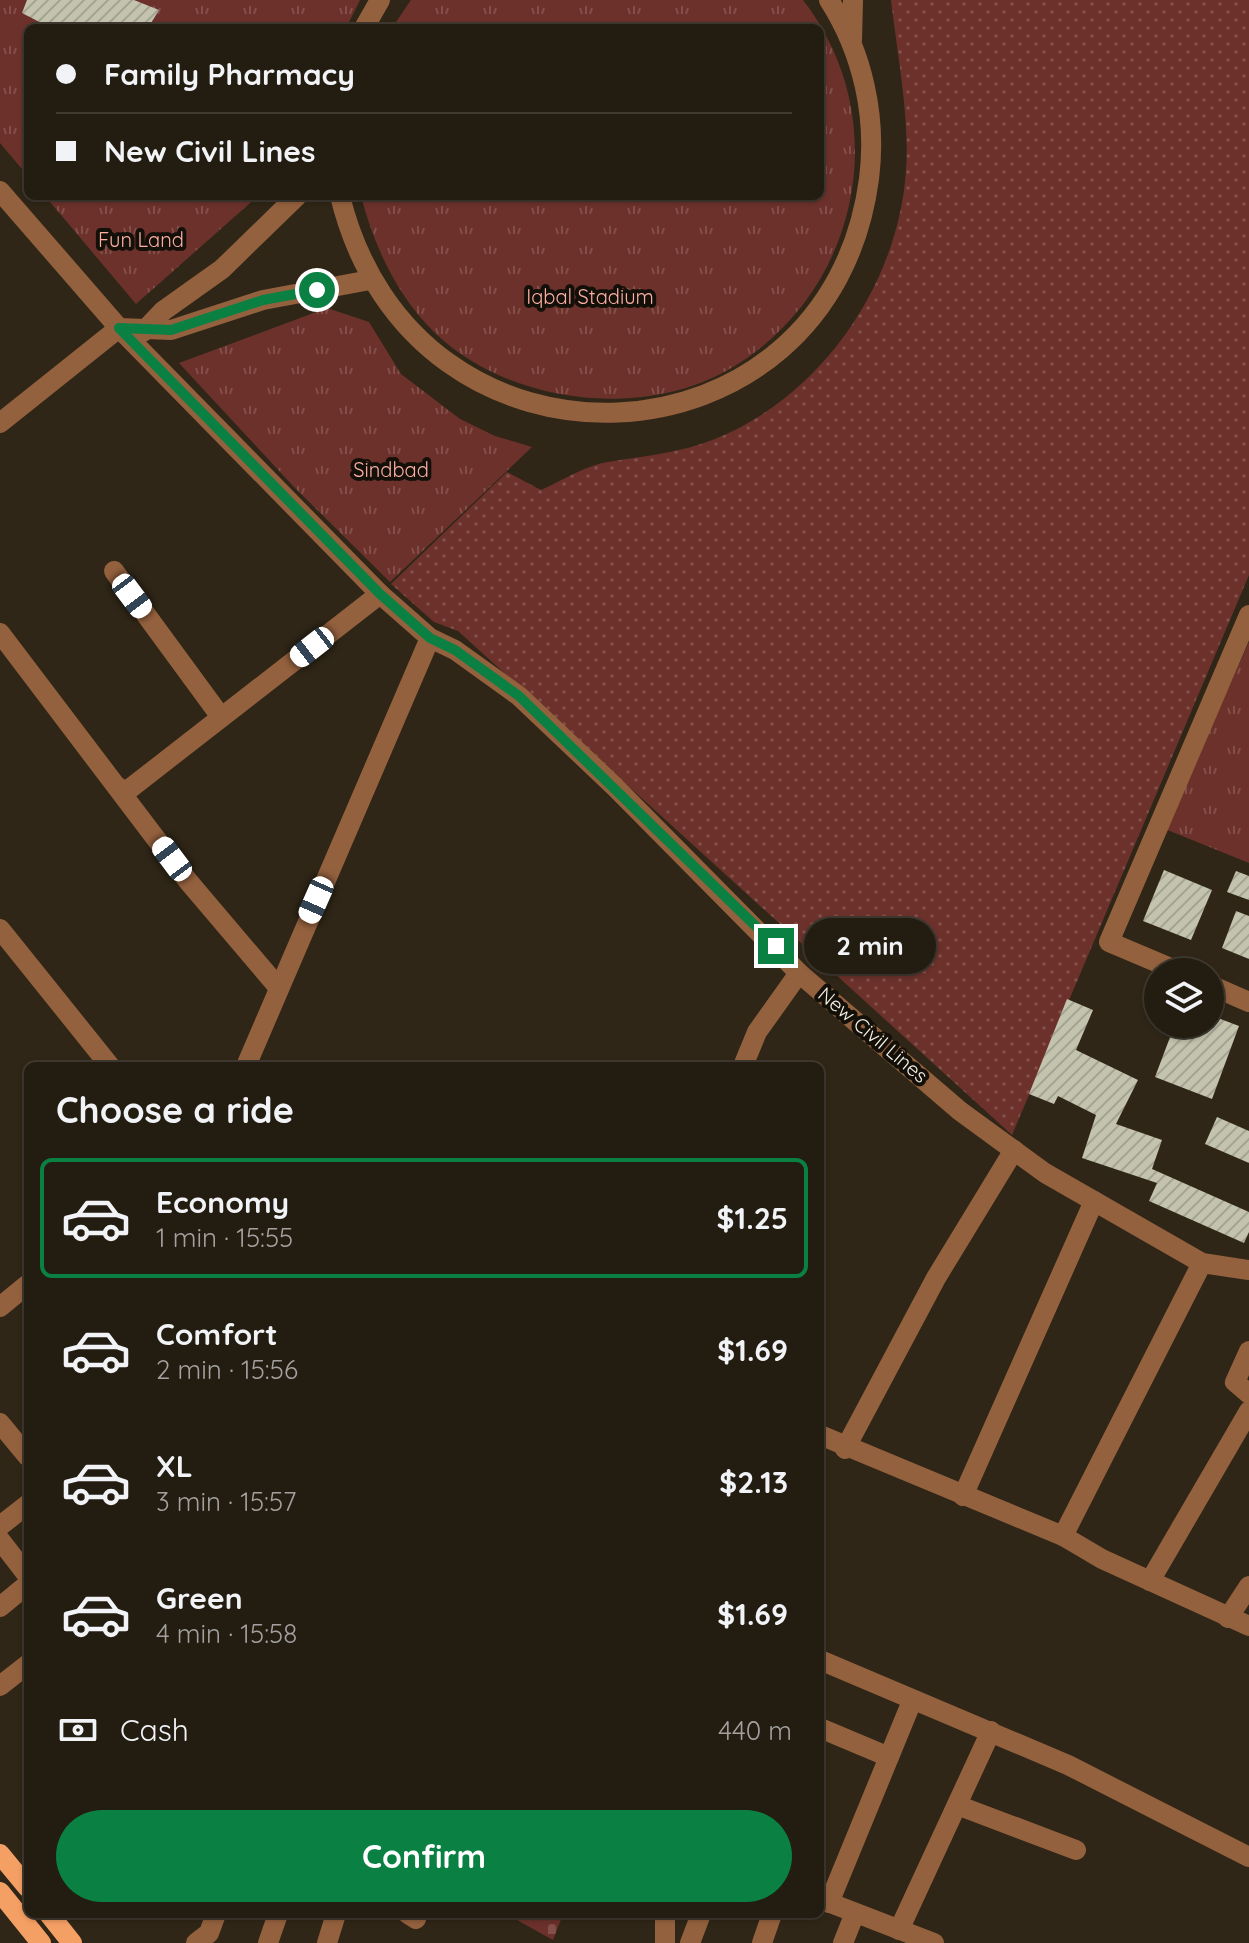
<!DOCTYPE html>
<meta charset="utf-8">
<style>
body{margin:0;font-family:Quicksand,sans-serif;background:#2b251a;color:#f1f3f6;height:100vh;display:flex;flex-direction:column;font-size:30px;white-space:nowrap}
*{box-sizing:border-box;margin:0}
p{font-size:26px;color:#a3a19f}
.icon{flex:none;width:44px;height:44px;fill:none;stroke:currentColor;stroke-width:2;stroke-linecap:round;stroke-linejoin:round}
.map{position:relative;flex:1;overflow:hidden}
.side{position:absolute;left:24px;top:1062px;width:800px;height:856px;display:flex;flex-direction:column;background:#231c11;border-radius:12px;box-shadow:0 2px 6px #0004,0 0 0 2px #403a31}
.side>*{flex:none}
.hud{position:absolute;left:24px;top:24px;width:800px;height:176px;border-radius:12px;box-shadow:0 2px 6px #0004,0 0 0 2px #403a31;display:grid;align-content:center;height:176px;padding:0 32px;background:#231c11}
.tools{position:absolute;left:1144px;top:958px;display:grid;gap:16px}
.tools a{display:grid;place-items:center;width:80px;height:80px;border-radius:50%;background:#231c11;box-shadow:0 2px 6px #0004,0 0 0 2px #403a31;font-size:40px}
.end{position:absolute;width:36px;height:36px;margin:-18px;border:10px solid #0b8043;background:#fff;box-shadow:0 0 0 4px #fff}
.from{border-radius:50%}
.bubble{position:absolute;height:56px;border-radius:28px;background:#231c11;box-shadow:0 2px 6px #0004,0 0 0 2px #403a31;font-size:26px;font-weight:700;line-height:56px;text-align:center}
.car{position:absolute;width:24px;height:48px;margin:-24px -12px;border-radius:10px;box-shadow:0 0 6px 2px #0007;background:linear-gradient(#fff 24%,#345 0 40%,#fff 0 76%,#345 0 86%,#fff 0)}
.hud b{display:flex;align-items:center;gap:28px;height:76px;font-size:30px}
.hud b+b{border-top:2px solid #403a31}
.hud i{width:20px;height:20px;background:#f1f3f6}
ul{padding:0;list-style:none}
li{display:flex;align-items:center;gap:24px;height:120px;margin:0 16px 12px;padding:0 16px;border:4px solid transparent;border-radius:12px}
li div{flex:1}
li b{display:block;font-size:30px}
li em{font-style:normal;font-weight:700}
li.active{border-color:#0b8043}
li>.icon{width:72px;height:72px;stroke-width:1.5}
h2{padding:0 32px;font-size:36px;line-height:96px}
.pay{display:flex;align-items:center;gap:20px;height:88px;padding:0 32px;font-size:30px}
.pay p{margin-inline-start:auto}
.primary-button{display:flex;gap:16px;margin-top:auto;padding:16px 32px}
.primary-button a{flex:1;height:92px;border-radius:48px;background:#0b8043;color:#fff;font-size:32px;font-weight:700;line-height:92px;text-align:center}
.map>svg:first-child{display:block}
.grass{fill:url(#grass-dots)}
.cemetery{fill:url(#cemetery-stones)}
.park{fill:url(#park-tufts)}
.building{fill:url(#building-hatch)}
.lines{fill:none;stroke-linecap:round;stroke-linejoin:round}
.minor{stroke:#94613e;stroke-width:20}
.major{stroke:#f49f64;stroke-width:20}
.route{stroke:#0b8043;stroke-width:10}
.labels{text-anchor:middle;stroke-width:8;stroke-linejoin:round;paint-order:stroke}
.park-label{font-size:20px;fill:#fdafa4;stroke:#131009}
.street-label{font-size:20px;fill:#f6f0e6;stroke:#131009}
</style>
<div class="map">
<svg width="1249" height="1943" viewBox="0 0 1249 1943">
<defs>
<pattern id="grass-dots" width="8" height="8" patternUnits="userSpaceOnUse" patternTransform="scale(2)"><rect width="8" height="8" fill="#6c312b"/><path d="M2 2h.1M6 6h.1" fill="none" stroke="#824f4a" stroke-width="1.8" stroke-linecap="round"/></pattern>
<pattern id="cemetery-stones" width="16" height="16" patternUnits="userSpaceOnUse" patternTransform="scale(2)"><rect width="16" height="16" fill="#6c312b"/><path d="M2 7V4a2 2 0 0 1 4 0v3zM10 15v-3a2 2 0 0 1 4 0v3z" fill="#824f4a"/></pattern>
<pattern id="park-tufts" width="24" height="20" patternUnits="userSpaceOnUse" patternTransform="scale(2)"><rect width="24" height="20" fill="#6c312b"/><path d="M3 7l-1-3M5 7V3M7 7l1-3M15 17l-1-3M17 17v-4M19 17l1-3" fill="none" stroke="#824f4a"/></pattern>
<pattern id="building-hatch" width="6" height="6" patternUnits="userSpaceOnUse" patternTransform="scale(2)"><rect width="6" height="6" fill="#c3c3ae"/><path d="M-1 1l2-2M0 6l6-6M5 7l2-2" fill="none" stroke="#a5a494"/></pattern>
</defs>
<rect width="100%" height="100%" fill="#2f2617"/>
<path class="grass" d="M891,0H1249V575L1012,1135L458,631L434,622L391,584L507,472L541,490C562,481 586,465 608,462C645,456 680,453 715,439C822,396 899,283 906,170C910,119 897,52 891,0Z"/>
<path class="cemetery" d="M506,1914H563L553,1940Z"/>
<g class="park">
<path d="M0,0H47L36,28H28V176L0,143Z"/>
<path d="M49,0H360L346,28H37Z"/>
<path d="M411,0H803C896,120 860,294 728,370C639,420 508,403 435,333C397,296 374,246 361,196H820V28H392Z"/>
<path d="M45,196H258L136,304Z"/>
<path d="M327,308L369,322L401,374L460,419L495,436L532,447L390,582L294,487L179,363Z"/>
<path d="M1249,642V863L1165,829Z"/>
</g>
<g class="building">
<path d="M27,0H134L159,10L148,28H51L22,13Z"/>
<path d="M1164,870L1212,890L1191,940L1143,921Z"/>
<path d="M1236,871L1249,876V900L1227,892Z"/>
<path d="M1236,911L1249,916V959L1222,948Z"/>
<path d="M1067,999L1093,1010L1076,1050L1138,1080L1116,1124L1162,1140L1152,1169L1249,1212V1232L1244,1243L1149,1201L1157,1183L1082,1158L1096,1115L1058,1096L1054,1104L1029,1094Z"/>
<path d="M1210,1015L1239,1026L1212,1099L1155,1077L1175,1024H1210Z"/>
<path d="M1217,1117L1249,1131V1163L1205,1144Z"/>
</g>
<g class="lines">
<g class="minor">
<path d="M364,28L380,0"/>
<path d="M852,40L853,0"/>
<path d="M0,191L119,328L380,594L430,638L455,650L519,696L615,787L799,973L960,1111L1045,1173L1202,1263L1249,1270"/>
<path d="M340,196C414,499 830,476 869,179C877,117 863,53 829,0"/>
<path d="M119,328L171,330L263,300L370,280"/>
<path d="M143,332L163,311L222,269L297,196"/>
<path d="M0,423L119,328"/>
<path d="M114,571L221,717"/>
<path d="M0,633L188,881L278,987"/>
<path d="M120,788L123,794L380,594"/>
<path d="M0,929L110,1066"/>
<path d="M1180,972L1109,942L1249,615"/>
<path d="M1210,985L1249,1002"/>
<path d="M246,1066L430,638"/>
<path d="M743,1066L757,1032L799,973"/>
<path d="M0,1307L28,1284"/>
<path d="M1249,1351L1235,1382L1249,1394"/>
<path d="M0,1423L28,1457"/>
<path d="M820,1435L1063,1536L1102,1559L1249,1626"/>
<path d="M845,1449L936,1278L1014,1150"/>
<path d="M963,1496L1094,1201"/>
<path d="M0,1526L28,1504"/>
<path d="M1063,1536L1202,1263"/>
<path d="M0,1540L28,1576"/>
<path d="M1150,1581L1249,1411"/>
<path d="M0,1607L28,1584"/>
<path d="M1228,1618L1249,1586"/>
<path d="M820,1660L1068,1765L1249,1857"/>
<path d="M0,1686L28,1664"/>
<path d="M820,1728L889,1757"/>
<path d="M957,1805L1076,1850"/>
<path d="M820,1899L934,1943"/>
<path d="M829,1903L912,1701"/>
<path d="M408,1914L416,1919"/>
<path d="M665,1914V1943"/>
<path d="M899,1930L991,1731"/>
<path d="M196,1943L209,1933L216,1914"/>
<path d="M268,1943L278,1914"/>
<path d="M327,1943L336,1914"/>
<path d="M690,1943L701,1914"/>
<path d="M762,1943L772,1914"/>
<path d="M843,1943L855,1913"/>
</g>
<g class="major">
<path d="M0,1854L28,1888"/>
<path d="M0,1892L41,1943"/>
<path d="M49,1914L72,1943"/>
</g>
</g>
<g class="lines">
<path class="route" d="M317,290L263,300L171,330L119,328L380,594L430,638L455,650L519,696L776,946"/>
</g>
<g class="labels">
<g class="park-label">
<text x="141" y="247">Fun Land</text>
<text x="590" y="304">Iqbal Stadium</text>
<text x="391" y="477">Sindbad</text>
</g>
<g class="street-label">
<text transform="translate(873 1035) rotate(40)" y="7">New Civil Lines</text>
</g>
</g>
</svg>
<div class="tools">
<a><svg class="icon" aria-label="layers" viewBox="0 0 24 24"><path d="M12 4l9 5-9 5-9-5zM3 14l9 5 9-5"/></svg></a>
</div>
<i class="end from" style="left:317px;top:290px"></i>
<i class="end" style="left:776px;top:946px"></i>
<div class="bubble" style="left:804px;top:918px;width:132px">2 min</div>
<i class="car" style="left:132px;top:596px;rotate:143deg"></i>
<i class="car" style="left:312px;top:647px;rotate:232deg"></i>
<i class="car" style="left:172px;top:859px;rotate:323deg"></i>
<i class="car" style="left:316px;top:900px;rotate:204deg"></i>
<div class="hud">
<b><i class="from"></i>Family Pharmacy</b>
<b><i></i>New Civil Lines</b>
</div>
<section class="side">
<h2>Choose a ride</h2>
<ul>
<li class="active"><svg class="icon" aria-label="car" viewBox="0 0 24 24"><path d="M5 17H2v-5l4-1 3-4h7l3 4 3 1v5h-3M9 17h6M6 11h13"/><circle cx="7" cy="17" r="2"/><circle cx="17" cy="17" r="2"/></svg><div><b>Economy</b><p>1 min · 15:55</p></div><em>$1.25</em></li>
<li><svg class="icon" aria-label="car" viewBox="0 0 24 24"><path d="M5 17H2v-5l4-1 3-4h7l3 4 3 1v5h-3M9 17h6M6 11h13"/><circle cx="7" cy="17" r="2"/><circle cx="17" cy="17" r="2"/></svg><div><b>Comfort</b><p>2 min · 15:56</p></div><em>$1.69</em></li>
<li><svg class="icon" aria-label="car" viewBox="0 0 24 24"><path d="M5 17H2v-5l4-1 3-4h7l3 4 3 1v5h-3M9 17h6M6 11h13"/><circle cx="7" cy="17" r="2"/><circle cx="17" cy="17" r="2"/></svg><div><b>XL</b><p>3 min · 15:57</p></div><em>$2.13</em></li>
<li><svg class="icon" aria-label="car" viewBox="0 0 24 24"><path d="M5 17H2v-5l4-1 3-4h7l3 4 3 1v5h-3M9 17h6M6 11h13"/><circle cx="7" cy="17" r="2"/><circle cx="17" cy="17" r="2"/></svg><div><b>Green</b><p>4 min · 15:58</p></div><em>$1.69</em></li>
</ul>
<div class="pay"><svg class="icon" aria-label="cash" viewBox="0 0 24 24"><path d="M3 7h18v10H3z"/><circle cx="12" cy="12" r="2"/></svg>Cash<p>440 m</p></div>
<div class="primary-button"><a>Confirm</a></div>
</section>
</div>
